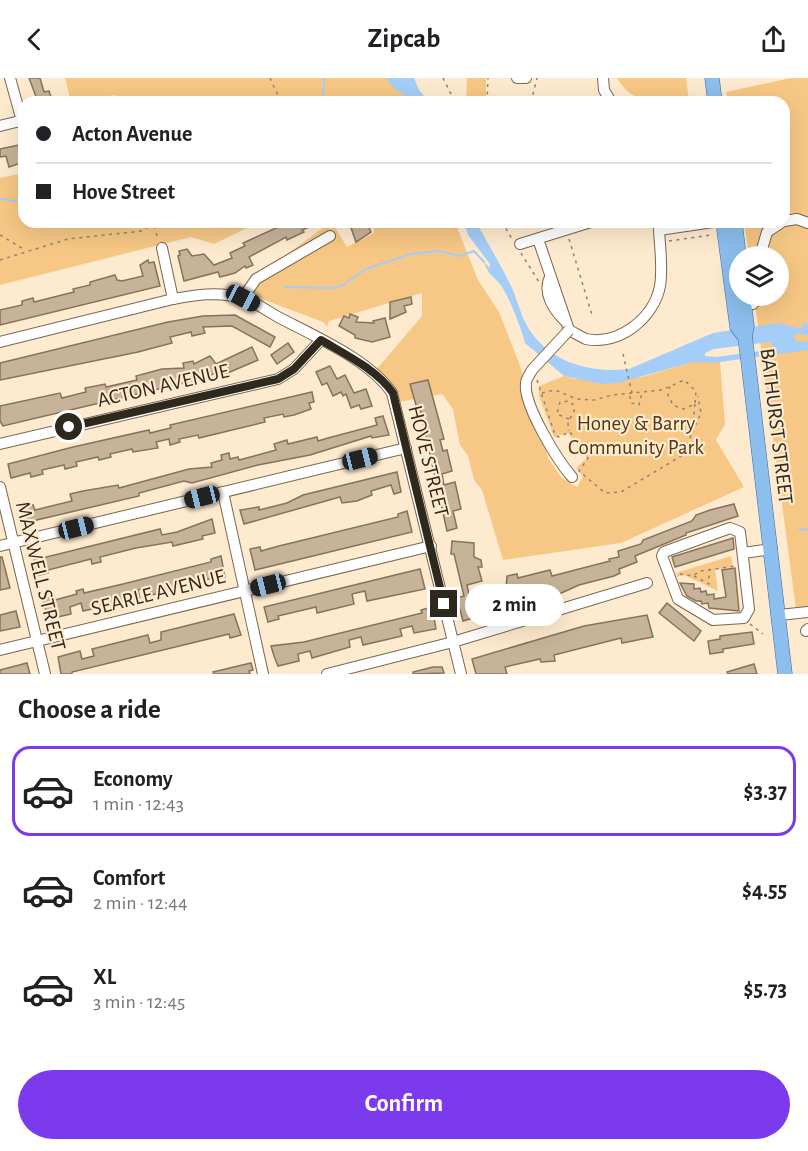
<!DOCTYPE html>
<meta charset="utf-8">
<style>
body{margin:0;font-family:"Alegreya Sans",sans-serif;background:#f2f2f2;color:#202124;height:100vh;display:flex;flex-direction:column;font-size:22px;white-space:nowrap}
*{box-sizing:border-box;margin:0}
p{font-size:20px;color:#757577}
.icon{flex:none;width:33px;height:33px;fill:none;stroke:currentColor;stroke-width:2;stroke-linecap:round;stroke-linejoin:round}
.map{position:relative;height:596px;overflow:hidden}
.drawer{display:flex;flex-direction:column;background:#fff;flex:1}
.drawer>*{flex:none}
.hud{position:absolute;left:18px;top:18px;width:772px;height:132px;border-radius:18px;box-shadow:0 6px 24px #0002;display:grid;align-content:center;height:132px;padding:0 18px;background:#fff}
.controls{position:absolute;left:729px;top:168px;display:grid;gap:12px}
.controls a{display:grid;place-items:center;width:60px;height:60px;border-radius:50%;background:#fff;box-shadow:0 6px 24px #0002;font-size:30px}
.end{position:absolute;width:27px;height:27px;margin:-14px;border:8px solid #2f281d;background:#fff;box-shadow:0 0 0 3px #fff}
.from{border-radius:50%}
.bubble{position:absolute;height:42px;border-radius:21px;background:#fff;box-shadow:0 6px 24px #0002;font-size:20px;font-weight:700;line-height:42px;text-align:center}
.car{position:absolute;width:18px;height:36px;margin:-18px -9px;border-radius:8px;box-shadow:0 0 4px 2px #0007;background:linear-gradient(#222 24%,#8ab4d8 0 40%,#222 0 76%,#8ab4d8 0 86%,#222 0)}
.hud b{display:flex;align-items:center;gap:21px;height:57px;font-size:22px}
.hud b+b{border-top:2px solid #e0e0e0}
.hud i{width:15px;height:15px;background:#202124}
ul{padding:0;list-style:none}
li{display:flex;align-items:center;gap:18px;height:90px;margin:0 12px 9px;padding:0 6px;border:3px solid transparent;border-radius:18px}
li div{flex:1}
li b{display:block;font-size:22px}
li em{font-style:normal;font-weight:700}
li.selected{border-color:#7c3aed}
li>.icon{width:54px;height:54px;stroke-width:1.5}
h2{padding:0 18px;font-size:27px;line-height:72px}
.button{display:flex;gap:12px;margin-top:auto;padding:12px 18px}
.button a{flex:1;height:69px;border-radius:36px;background:#7c3aed;color:#fff;font-size:24px;font-weight:700;line-height:69px;text-align:center}
header{display:flex;justify-content:space-between;align-items:center;height:78px;padding:0 18px;background:#fff;font-size:27px;font-weight:700}
.map>svg:first-child{display:block}
.green{fill:#f7c885}
.water{fill:#a4cdf8;fill-rule:evenodd}
.lines{fill:none;stroke-linecap:round;stroke-linejoin:round}
.stream{stroke:#a4cdf8;stroke-width:2}
.building{fill:#c7b399;stroke:#86735b;stroke-width:1.5}
.minor-casing{stroke:#79674f;stroke-width:12}
.major-casing{stroke:#3a6e9e;stroke-width:15}
.path{stroke:#918471;stroke-width:1.5;stroke-dasharray:3 4.5;stroke-linecap:butt}
.minor{stroke:#fff;stroke-width:10}
.major{stroke:#8cbeee;stroke-width:14}
.minor-bridge-casing{stroke:#79674f;stroke-width:12;stroke-linecap:butt}
.minor-bridge{stroke:#fff;stroke-width:10}
.route{stroke:#2f281d;stroke-width:8}
.labels{text-anchor:middle;stroke-width:4.5;stroke-linejoin:round;paint-order:stroke}
.street-label{font-size:21px;fill:#2f281d;stroke:#feeace}
.park-label{font-size:21px;fill:#4f3712;stroke:#feeace}
</style>
<header><svg class="icon" aria-label="back" viewBox="0 0 24 24"><path d="M15 5l-7 7 7 7"/></svg>Zipcab<svg class="icon" aria-label="share" viewBox="0 0 24 24"><path d="M12 15V3M7 8l5-5 5 5M5 13v7h14v-7"/></svg></header>
<div class="map">
<svg width="808" height="596" viewBox="0 0 808 596">
<rect width="100%" height="100%" fill="#feeace"/>
<g class="green">
<path d="M65,0H414L415,24H118L116,17L71,24Z"/>
<path d="M467,0H486V24H466Z"/>
<path d="M617,0H686L689,24C660,24 634,29 617,0Z"/>
<path d="M791,0H808V530L796,531L754,218H778V178H749L744,144H784V24H728L726,14Z"/>
<path d="M24,95V144H259L214,166L191,159L0,207V100Z"/>
<path d="M374,144H455L478,202L499,234L519,285L549,382L562,400L577,409L583,399L576,390L587,380L568,355L554,359L539,318V308L564,298L575,301L642,299L693,284H720L725,346L716,362L744,409L621,465L503,482L482,412L474,402L468,378L460,367L453,331L442,316L398,324L376,292L422,238V215L329,243L327,249L323,244L238,212L324,149L333,146L347,169L374,155Z"/>
<path d="M731,478L733,489L715,492L718,513L684,497L677,499L676,495Z"/>
</g>
<g class="water">
<path d="M386,0H414L419,12L429,24C414,24 394,14 386,0Z"/>
<path d="M464,144H476C488,166 501,187 512,210C516,219 519,230 523,240C542,282 586,296 629,291L713,255L779,245L802,251L803,244L808,246V257L795,256L794,259L796,263L808,264V272L712,285L693,284L618,305L601,306L564,298L525,265C523,254 508,216 500,206C493,198 487,195 484,184L490,190V186L468,157ZM771,264L774,271L716,279L705,278V275L714,271Z"/>
</g>
<g class="lines">
<g class="stream">
<path d="M319,24L323,20L324,0"/>
<path d="M0,121L16,123L24,120"/>
<path d="M284,209L334,210L343,207L366,191L411,176L439,173L460,178L474,173L484,184"/>
<path d="M799,451L808,452"/>
</g>
</g>
<g class="building">
<path d="M29,0H40L44,14L49,13L52,22L38,24Z"/>
<path d="M24,66V84L9,89L6,78L0,79V71Z"/>
<path d="M289,144H307L309,149L302,152L304,154L287,162L286,159L249,179L253,187L246,190L245,188L235,195L220,199L218,194L184,203L178,178L180,177L179,173L187,171L192,178L204,176L214,187L232,180L230,175L245,168L243,165Z"/>
<path d="M349,144H366L371,154L356,164Z"/>
<path d="M148,182L149,185L154,184L160,208L0,247V232L22,227V223L33,220L34,224L74,214L73,211L90,207V204L115,197L117,202L122,203L143,198L140,187Z"/>
<path d="M411,219L412,226L404,228L406,234L390,241V224Z"/>
<path d="M350,236L358,239L356,244L374,245L373,243L385,240L390,259L372,264L355,260V257L339,248L344,238L349,240Z"/>
<path d="M235,237L275,259L270,269L232,248L203,249L205,255L192,258L191,254L170,259L172,265L138,274L0,302V285L168,244L203,238Z"/>
<path d="M288,265L294,274L277,286L271,277Z"/>
<path d="M252,269L258,282L223,297L221,292L205,300L3,348L0,343V328L60,315L62,320L86,314L85,310L105,306L106,309L137,302L136,298L162,291L184,290L183,285L193,283L194,286L210,278L216,286Z"/>
<path d="M330,288L337,301L345,297L354,315L366,311L372,328L361,331L359,327L351,330L346,316L343,318L341,314L333,318L327,305L322,307L316,294Z"/>
<path d="M428,302L444,361L440,362L443,373L447,372L452,393L442,396L444,407L455,404L461,431L453,433L457,450L447,453L419,327H416L410,306Z"/>
<path d="M312,314L314,324L309,325L311,331L294,337L284,339L283,336L264,340L265,344L199,360L198,357L179,361L180,364L170,367L169,361L156,364L158,370L133,374L132,371L110,376L111,379L99,382L98,379L76,384L77,388L65,391L64,387L42,392L43,396L31,399L30,395L11,400L8,386L73,369L149,352L150,355L162,352L171,350L170,347Z"/>
<path d="M383,338L389,357L372,360L371,358L310,377L258,387L192,405L184,403L139,415V418L28,444L25,429L33,427L35,432L72,423L70,416L83,413L118,407L119,410L189,391L212,389L211,385L222,382L221,377L229,375L230,381L238,379L239,382L276,372L274,366L287,362L288,366L317,359L318,363L328,360L377,347L375,340Z"/>
<path d="M397,394L401,414L394,416L391,407L371,413L372,417L357,423L342,425L340,419L244,446L240,432L259,429V432L287,425L303,417Z"/>
<path d="M734,426L738,438L686,455V457L635,478L637,484L619,491L620,495L614,498L579,507L557,517L524,523V525L463,543L457,520L464,518L454,476H451L452,463L474,465V479L481,482L482,489H478L482,503L467,507L470,522L506,511L507,498L517,496L518,500L550,492L552,498L610,483L609,481L619,479L618,473L641,466L643,462L692,443L696,437L710,432Z"/>
<path d="M407,433L412,454L255,492L250,471L260,469L261,473L279,468L398,439V436Z"/>
<path d="M212,441L215,455L202,458L203,461L173,468L172,464L136,470L100,479L101,484L92,486L91,481L48,492V495L36,498L34,482L160,451L162,457L177,454Z"/>
<path d="M733,460L734,471L675,489L672,479Z"/>
<path d="M221,478L225,499L202,502L152,517L149,509L138,512L140,520L83,533L81,525L70,529L71,536L49,541L45,530L43,521L54,518L55,522L77,516L76,513L83,511L84,515L123,506L211,484V481Z"/>
<path d="M0,479H2L10,510L0,512Z"/>
<path d="M735,490L739,533L709,530L708,525L702,526L701,523H696L687,518L680,505L694,506V511L700,510L701,514L706,513L707,517L714,516V521L726,519L722,492Z"/>
<path d="M420,491L425,511L367,523L365,513L352,516L354,526L317,535L316,529L278,538L279,541L268,544L264,529Z"/>
<path d="M667,525L701,553L694,563L659,535Z"/>
<path d="M432,529L436,551L414,555L412,548L400,551L402,558L363,567L361,559L349,562L350,569L312,580L310,573L298,576L299,583L278,588L274,578L271,568L304,564L422,535L421,532Z"/>
<path d="M16,533L20,549L0,553V537Z"/>
<path d="M234,536L241,557L230,560L229,556L72,594V596H61L58,579L80,573L82,581L94,578L92,571L148,557L150,565L161,562V554Z"/>
<path d="M647,537L653,559L622,565L621,560L554,577L555,583L541,584L540,581L505,589L507,596H476L472,581L584,548Z"/>
<path d="M752,554L754,566L723,571V574L710,576L708,563L720,561V558Z"/>
<path d="M27,585L30,596H0V592Z"/>
<path d="M251,585L253,592L249,593L250,596H214L213,594Z"/>
<path d="M754,586L757,596H728L727,594Z"/>
<path d="M433,589H442L444,595L413,596V594Z"/>
</g>
<g class="lines">
<defs>
<g id="minor">
<path d="M10,0L22,43"/>
<path d="M517,0H526"/>
<path d="M603,0L604,12L611,24"/>
<path d="M112,24H113"/>
<path d="M0,48L24,42"/>
<path d="M784,143L797,141L808,145"/>
<path d="M538,161L569,252C575,255 581,259 586,261C619,268 654,240 660,208C663,190 660,170 659,152L713,144"/>
<path d="M520,166L591,144"/>
<path d="M162,170L173,221"/>
<path d="M760,178L767,154L782,144"/>
<path d="M550,199C542,215 554,232 565,243"/>
<path d="M243,220L256,201L330,158"/>
<path d="M744,227L753,226L757,218"/>
<path d="M0,264L173,221C195,217 219,213 242,220C254,223 267,233 278,239C314,258 370,282 392,315L461,596"/>
<path d="M532,292C530,296 526,301 526,305C523,327 558,383 572,399"/>
<path d="M0,366L278,301L294,291L321,262"/>
<path d="M0,409L45,596"/>
<path d="M223,414L263,596"/>
<path d="M730,450L740,454L749,531L744,540L713,542L678,521L662,478L664,474Z"/>
<path d="M0,468L406,370"/>
<path d="M743,475L772,471"/>
<path d="M779,537L808,534"/>
<path d="M806,553L808,551"/>
<path d="M0,572L431,468"/>
<path d="M327,596L453,564L647,505"/>
</g>
<g id="major">
<path d="M712,0L715,24"/>
<path d="M723,144L737,249L745,259L748,282L785,596"/>
<path d="M735,144L740,187"/>
<path d="M743,218L747,248L745,259"/>
</g>
</defs>
<use href="#minor" class="minor-casing"/>
<use href="#major" class="major-casing"/>
<g class="path">
<path d="M270,0L281,24"/>
<path d="M443,0L455,24"/>
<path d="M487,24L488,0"/>
<path d="M531,24L537,0"/>
<path d="M502,144L512,161"/>
<path d="M649,144L650,150"/>
<path d="M154,148L158,161"/>
<path d="M0,157L25,172"/>
<path d="M569,161L592,237"/>
<path d="M669,163L711,157"/>
<path d="M521,175L539,204"/>
<path d="M0,182L68,161L142,153L156,144"/>
<path d="M623,276L632,315"/>
<path d="M537,302L555,357L558,359L570,354L588,380L579,393L605,415L621,414L683,377L692,355"/>
<path d="M542,315L555,312L577,321L594,322L612,317L662,312L684,302L696,313L695,326L683,331L673,327L668,317L670,309"/>
<path d="M630,318L631,325L639,327L642,315"/>
<path d="M695,326L692,355L701,335L698,318"/>
<path d="M569,341L557,336L560,324L570,323C580,333 570,336 568,346L569,353"/>
<path d="M680,496L693,498L700,493L736,488"/>
<path d="M694,498L709,506V492"/>
<path d="M750,546L763,556"/>
</g>
<use href="#minor" class="minor"/>
<use href="#major" class="major"/>
<defs>
<path id="minor-bridge" d="M532,292L569,252"/>
</defs>
<use href="#minor-bridge" class="minor-bridge-casing"/>
<use href="#minor-bridge" class="minor-bridge"/>
</g>
<g class="lines">
<path class="route" d="M69,349L278,301L294,291L321,262C346,277 376,291 393,315L444,526"/>
</g>
<g class="labels">
<g class="street-label">
<text transform="translate(163 307) rotate(-13)" y="7">ACTON AVENUE</text>
<text transform="translate(777 348) rotate(83)" y="7">BATHURST STREET</text>
<text transform="translate(429 383) rotate(76)" y="7">HOVE STREET</text>
<text transform="translate(41 498) rotate(76)" y="7">MAXWELL STREET</text>
<text transform="translate(158 514) rotate(-14)" y="7">SEARLE AVENUE</text>
</g>
<g class="park-label">
<text x="636" y="352">Honey &amp; Barry<tspan x="636" dy="24">Community Park</tspan></text>
</g>
</g>
</svg>
<div class="controls">
<a><svg class="icon" aria-label="layers" viewBox="0 0 24 24"><path d="M12 4l9 5-9 5-9-5zM3 14l9 5 9-5"/></svg></a>
</div>
<i class="end from" style="left:69px;top:349px"></i>
<i class="end" style="left:444px;top:526px"></i>
<div class="bubble" style="left:465px;top:506px;width:99px">2 min</div>
<i class="car" style="left:243px;top:220px;rotate:118deg"></i>
<i class="car" style="left:360px;top:381px;rotate:76deg"></i>
<i class="car" style="left:202px;top:419px;rotate:256deg"></i>
<i class="car" style="left:76px;top:450px;rotate:76deg"></i>
<i class="car" style="left:268px;top:507px;rotate:256deg"></i>
<div class="hud">
<b><i class="from"></i>Acton Avenue</b>
<b><i></i>Hove Street</b>
</div>
</div>
<section class="drawer">
<h2>Choose a ride</h2>
<ul>
<li class="selected"><svg class="icon" aria-label="car" viewBox="0 0 24 24"><path d="M5 17H2v-5l4-1 3-4h7l3 4 3 1v5h-3M9 17h6M6 11h13"/><circle cx="7" cy="17" r="2"/><circle cx="17" cy="17" r="2"/></svg><div><b>Economy</b><p>1 min · 12:43</p></div><em>$3.37</em></li>
<li><svg class="icon" aria-label="car" viewBox="0 0 24 24"><path d="M5 17H2v-5l4-1 3-4h7l3 4 3 1v5h-3M9 17h6M6 11h13"/><circle cx="7" cy="17" r="2"/><circle cx="17" cy="17" r="2"/></svg><div><b>Comfort</b><p>2 min · 12:44</p></div><em>$4.55</em></li>
<li><svg class="icon" aria-label="car" viewBox="0 0 24 24"><path d="M5 17H2v-5l4-1 3-4h7l3 4 3 1v5h-3M9 17h6M6 11h13"/><circle cx="7" cy="17" r="2"/><circle cx="17" cy="17" r="2"/></svg><div><b>XL</b><p>3 min · 12:45</p></div><em>$5.73</em></li>
</ul>
<div class="button"><a>Confirm</a></div>
</section>
